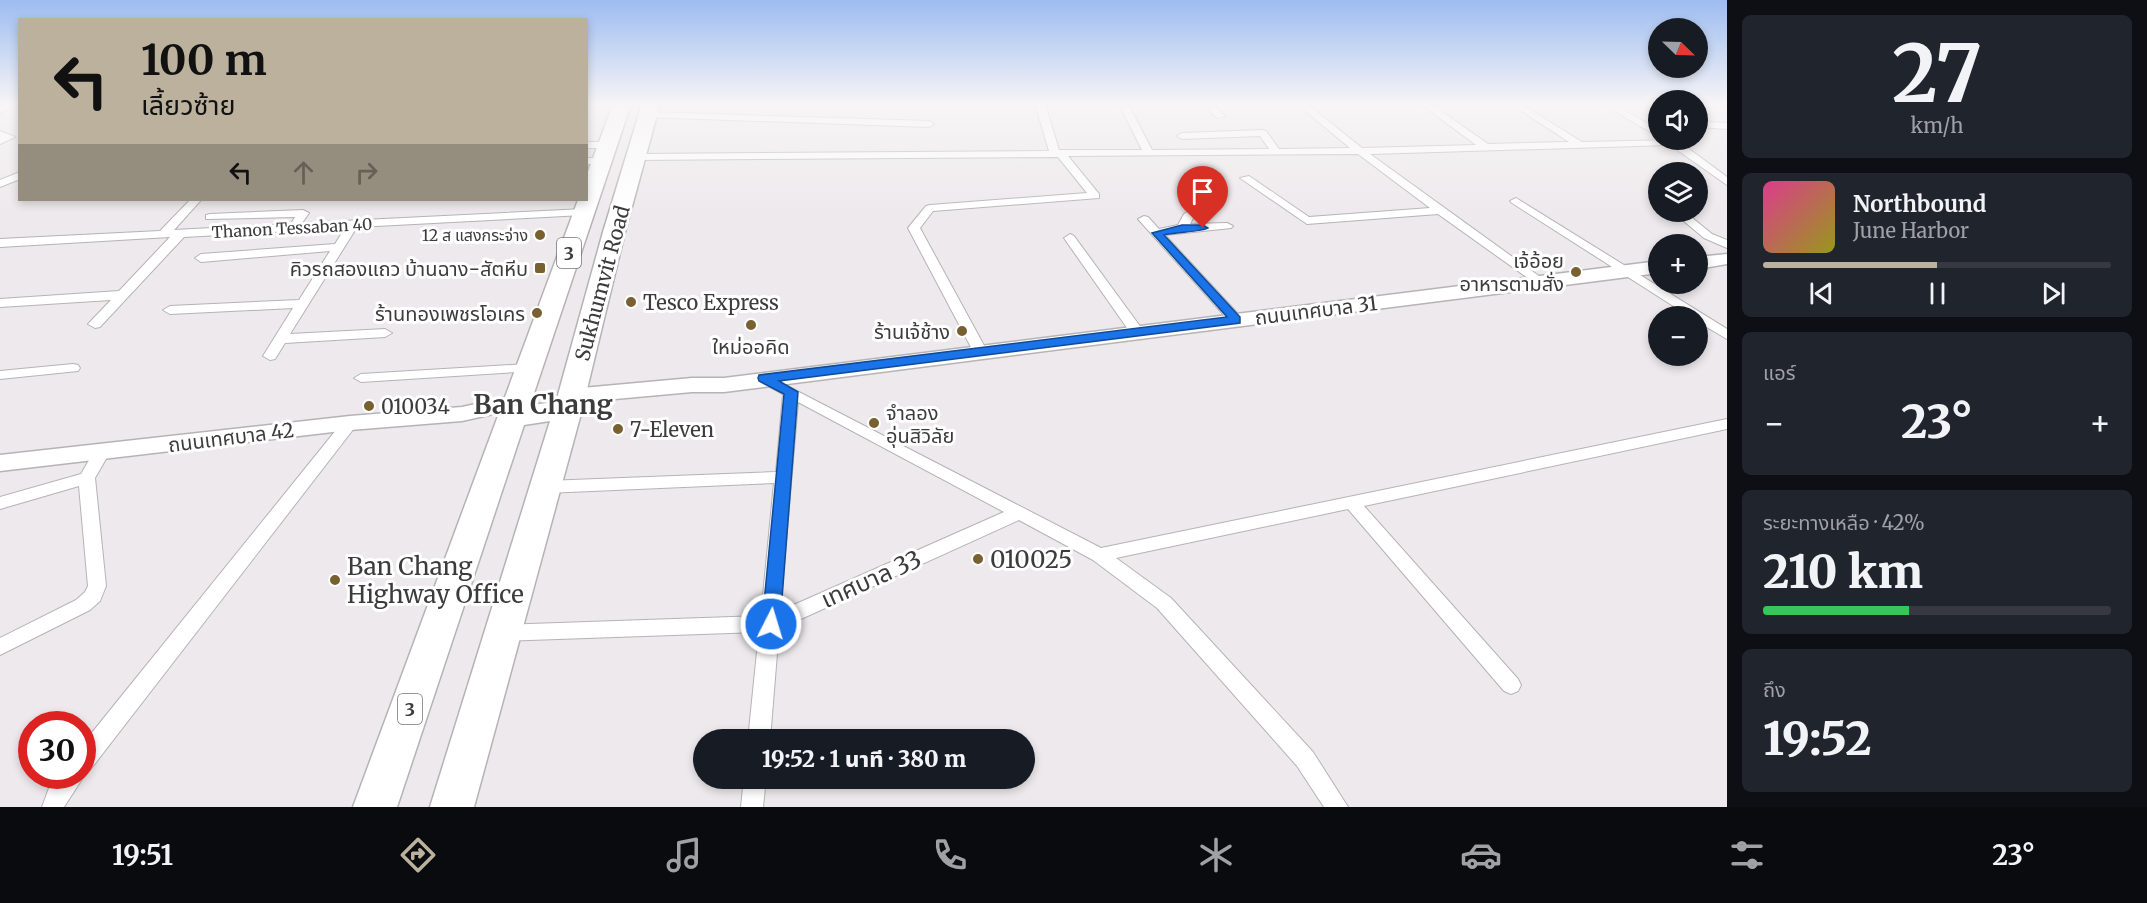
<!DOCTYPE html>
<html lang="th">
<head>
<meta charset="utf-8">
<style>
	body { margin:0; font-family:Merriweather,"Noto Sans Thai",serif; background:#20242c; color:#f1f3f6; height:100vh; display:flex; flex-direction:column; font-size:22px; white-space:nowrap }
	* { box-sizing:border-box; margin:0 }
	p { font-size:20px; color:#9ea1a6 }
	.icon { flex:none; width:33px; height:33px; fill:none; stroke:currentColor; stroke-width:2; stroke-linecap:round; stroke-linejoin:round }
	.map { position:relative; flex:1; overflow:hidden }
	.side { display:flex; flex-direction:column; gap:15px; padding:15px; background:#0d0f14; width:420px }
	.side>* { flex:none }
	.top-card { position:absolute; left:18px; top:18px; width:570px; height:183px; border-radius:0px; box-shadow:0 3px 9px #0003; background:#bbb19d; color:#111; overflow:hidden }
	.needle { width:39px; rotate:113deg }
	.buttons { position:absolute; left:1648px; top:18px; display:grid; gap:12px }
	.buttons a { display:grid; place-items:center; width:60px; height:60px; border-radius:50%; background:#171b24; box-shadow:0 3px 9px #0003; font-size:30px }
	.speed { position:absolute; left:18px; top:711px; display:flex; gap:12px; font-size:30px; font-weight:700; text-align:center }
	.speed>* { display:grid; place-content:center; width:78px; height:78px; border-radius:50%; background:#171b24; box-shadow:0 3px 9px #0003; line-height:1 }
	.speed .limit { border:9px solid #d22; background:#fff; color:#111 }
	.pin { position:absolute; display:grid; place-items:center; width:51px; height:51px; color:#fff; margin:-62px -26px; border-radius:50% 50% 50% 0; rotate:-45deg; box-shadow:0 0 6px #0007 }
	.pin .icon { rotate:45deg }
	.me { position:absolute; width:66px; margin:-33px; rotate:5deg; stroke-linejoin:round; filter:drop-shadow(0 0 4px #0008) }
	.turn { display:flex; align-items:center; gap:21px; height:126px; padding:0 24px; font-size:27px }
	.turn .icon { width:78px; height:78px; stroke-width:2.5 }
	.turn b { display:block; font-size:42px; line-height:51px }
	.lanes { display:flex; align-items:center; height:57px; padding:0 24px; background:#0003; justify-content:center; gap:30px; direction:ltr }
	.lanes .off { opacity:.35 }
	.big { font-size:45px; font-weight:800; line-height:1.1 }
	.side .card { flex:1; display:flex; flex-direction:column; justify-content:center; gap:9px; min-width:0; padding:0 21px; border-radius:9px; background:#20242c }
	.side .dial { align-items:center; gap:0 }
	.dial b { font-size:78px; line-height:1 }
	.song { display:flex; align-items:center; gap:18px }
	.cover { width:72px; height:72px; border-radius:9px; background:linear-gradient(135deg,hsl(330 70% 55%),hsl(60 70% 35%)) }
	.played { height:6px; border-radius:3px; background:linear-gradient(90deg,#bbb19d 50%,#363941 50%) }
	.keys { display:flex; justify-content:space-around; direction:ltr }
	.heat { display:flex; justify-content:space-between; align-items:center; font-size:33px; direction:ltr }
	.charge { height:9px; border-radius:4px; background:linear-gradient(90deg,#34c759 42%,#363941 0) }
	.trip { position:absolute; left:693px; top:729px; width:342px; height:60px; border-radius:30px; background:#171b24; box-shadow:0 3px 9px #0003; font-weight:800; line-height:60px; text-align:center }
	.dock { display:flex; height:96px; justify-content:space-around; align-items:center; background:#090b0e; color:#9ea1a6 }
	.dock .icon { width:42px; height:42px }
	.dock .selected { color:#bbb19d }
	.dock b { font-size:27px; color:#f1f3f6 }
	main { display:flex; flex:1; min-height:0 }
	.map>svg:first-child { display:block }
</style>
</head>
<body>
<main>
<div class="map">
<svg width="1727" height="807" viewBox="0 0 1727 807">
	<rect width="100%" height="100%" fill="#ede9ec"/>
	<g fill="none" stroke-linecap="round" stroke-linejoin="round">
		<defs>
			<g id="street">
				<polygon points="7,104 19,104 0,113 0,107"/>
				<polygon points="1035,104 1045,104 1059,150 1142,150 1119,104 1128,104 1152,150 1269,149 1260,136 1182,139 1177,136 1182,133 1263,130 1266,131 1279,149 1350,148 1297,104 1307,104 1362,148 1476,145 1421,104 1431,104 1488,144 1569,142 1511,104 1521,104 1582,142 1677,140 1727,177 1727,185 1670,145 1370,154 1543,279 1545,282 1543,285 1539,286 1438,214 1307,224 1240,178 1249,176 1309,217 1430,208 1358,154 1068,156 1099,194 1099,198 933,211 920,228 987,351 980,355 973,351 908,228 926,206 930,205 1087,193 1058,157 636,160 631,157 636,154 1049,151"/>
				<polygon points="1203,104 1212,104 1225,116 1217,118"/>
				<polygon points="1602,104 1613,104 1659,130 1659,137"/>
				<polygon points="648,112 929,121 934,124 929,127 645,117 645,113"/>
				<polygon points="1698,121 1727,123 1727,129 1698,127"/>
				<polygon points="0,131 15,137 0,144"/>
				<polygon points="586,142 608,142 613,145 608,148 586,148"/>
				<polygon points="586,158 602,158 607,161 602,164 586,164"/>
				<polygon points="20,172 20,179 0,187 0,180"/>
				<polygon points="1516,198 1727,329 1727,339 1698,322 1698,316 1689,316 1512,203 1510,201"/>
				<polygon points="190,200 201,200 174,230 291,224 295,217 206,219 206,215 210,214 303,210 309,213 302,223 583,209 589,212 583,215 357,227 290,334 385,329 392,333 385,337 285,343 275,359 270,360 263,356 293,308 170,314 163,310 170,306 299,300 330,251 201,262 195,258 201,254 335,244 345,228 184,237 100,327 95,328 88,324 111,300 0,307 0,299 119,291 170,237 0,247 0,239 160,231"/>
				<polygon points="1200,204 1206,207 1193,218 1190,224 1227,223 1233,226 1231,228 1165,235 1241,317 1243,320 1241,323 1231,323 1138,219 1144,216 1148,217 1159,229 1178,225 1184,214"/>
				<polygon points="1673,212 1685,212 1712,234 1727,240 1727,248 1704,238"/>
				<polygon points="1070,234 1074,236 1142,329 1144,332 1142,335 1132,335 1064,238"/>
				<polygon points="73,364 78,365 80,368 78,371 0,379 0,371"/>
				<polygon points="528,364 535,368 533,371 361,382 354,378 361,374"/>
				<path d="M764 374 1101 548 1727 419V429L1364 506 1518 679 1521 685 1518 691 1511 694 1504 691 1348 509 1116 558 1171 598 1313 752 1348 807H1324L1297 766 1157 608 1093 560 1019 520 779 629 770 740H748L759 632 503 641 496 639 493 633 496 627 503 625 761 616 774 483 546 493 540 491 538 487 540 483 546 481 776 472 783 394 759 381 757 378 759 375ZM798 402 1004 512 780 611Z"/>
				<polygon points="350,418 355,419 358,423 355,427 90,770 83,773 84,776 64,807 42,807 49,788 59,776 82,776 82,745 345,419"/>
				<polygon points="102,447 108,448 110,452 95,478 106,586 100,601 90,610 0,655 0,638 76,600 85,592 88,586 79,486 0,509 0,497 81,474 96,448"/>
				<polygon points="744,778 766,778 763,807 741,807"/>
			</g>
			<g id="secondary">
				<polygon points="1727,254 1727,264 1698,269 1698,257"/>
				<polygon points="1659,261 1659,273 724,392 692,392 571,403 563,401 560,396 563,391 571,389 692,378 724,378"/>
				<polygon points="516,395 524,397 527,402 524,407 462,421 350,430 0,471 0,455 350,416 462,407"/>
			</g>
			<polygon id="highway" points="613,104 631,104 530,405 556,402 603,232 642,104 660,104 625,232 582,410 474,807 430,807 550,421 524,425 397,807 353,807 578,200 586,200 586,177"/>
		</defs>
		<use href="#street" stroke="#b6b3b5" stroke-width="2"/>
		<use href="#secondary" stroke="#b6b3b5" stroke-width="3"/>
		<use href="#highway" stroke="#b6b3b5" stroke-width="3"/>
		<use href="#street" fill="#fff" fill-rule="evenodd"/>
		<use href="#secondary" fill="#fff" fill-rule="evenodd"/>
		<use href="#highway" fill="#fff" fill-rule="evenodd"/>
	</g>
	<linearGradient id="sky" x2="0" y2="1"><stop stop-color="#9dbcf0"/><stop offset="0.48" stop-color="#f7f5f6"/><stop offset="1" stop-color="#f7f5f6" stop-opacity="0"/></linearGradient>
	<rect width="1727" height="217" fill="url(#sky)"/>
	<path fill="#1a73e8" stroke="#114b97" stroke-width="1.5" d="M1182 225H1203L1208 228C1202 232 1175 232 1164 235L1240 317V323L779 381 798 392 780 624 778 629 771 631 765 629 762 624 784 394 759 381 758 378 759 375 1227 317 1152 233Z"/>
	<g fill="#786031" stroke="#fff" stroke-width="2">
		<circle cx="540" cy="235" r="6"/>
		<rect x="534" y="262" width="12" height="12" rx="3"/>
		<circle cx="1576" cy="272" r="6"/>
		<circle cx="631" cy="302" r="6"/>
		<circle cx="537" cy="313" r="6"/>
		<circle cx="751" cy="325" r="6"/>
		<circle cx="962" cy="331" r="6"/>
		<circle cx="369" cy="406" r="6"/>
		<circle cx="874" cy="423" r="6"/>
		<circle cx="618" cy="429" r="6"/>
		<circle cx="978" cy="559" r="6"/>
		<circle cx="335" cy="580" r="6"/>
	</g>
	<g text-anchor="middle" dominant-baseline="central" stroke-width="6" stroke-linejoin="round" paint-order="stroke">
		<g font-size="16" fill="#3d3c3d" stroke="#fff">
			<text transform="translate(292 228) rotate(-3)">Thanon Tessaban 40</text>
		</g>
		<g font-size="16" fill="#3d3c3d" stroke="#fff" text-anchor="end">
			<text x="528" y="235">12 ส แสงกระจ่าง</text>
		</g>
		<g fill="#fff" stroke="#777677" stroke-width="1.5">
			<rect x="557" y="238" width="24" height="30" rx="4.5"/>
			<rect x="398" y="694" width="24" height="30" rx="4.5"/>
		</g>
		<g font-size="18" font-weight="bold" fill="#3d3c3d">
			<text x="569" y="253">3</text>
			<text x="410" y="709">3</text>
		</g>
		<g font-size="20" fill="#3d3c3d" stroke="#fff" text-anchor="end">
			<text x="1564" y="260">เจ้อ้อย<tspan x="1564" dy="23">อาหารตามสั่ง</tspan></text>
			<text x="528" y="268">คิวรถสองแถว บ้านฉาง-สัตหีบ</text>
			<text x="643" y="302" text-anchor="start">Tesco Express</text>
			<text x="525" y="313">ร้านทองเพชรโอเคร</text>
			<text x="950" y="331">ร้านเจ้ช้าง</text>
			<text x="751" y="346" text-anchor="middle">ใหม่ออคิด</text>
			<text x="381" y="406" text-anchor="start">010034</text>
			<text x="886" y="412" text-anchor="start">จำลอง<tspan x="886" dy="23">อุ่นสิวิลัย</tspan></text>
			<text x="630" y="429" text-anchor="start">7-Eleven</text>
		</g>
		<g font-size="20" fill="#3d3c3d" stroke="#fff">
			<text transform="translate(602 283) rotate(-75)">Sukhumvit Road</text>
			<text transform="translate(1316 310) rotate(-7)">ถนนเทศบาล 31</text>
			<text transform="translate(231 437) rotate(-7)">ถนนเทศบาล 42</text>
		</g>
		<g font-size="24" fill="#3d3c3d" stroke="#fff" text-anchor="start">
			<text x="990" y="559">010025</text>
			<text x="347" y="566">Ban Chang<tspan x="347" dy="28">Highway Office</tspan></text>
		</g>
		<g font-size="24" fill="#3d3c3d" stroke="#fff">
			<text transform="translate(871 579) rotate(-24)">เทศบาล 33</text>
		</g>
		<g font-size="26" font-weight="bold" fill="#3d3c3d" stroke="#fff">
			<text x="543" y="404">Ban Chang</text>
		</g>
	</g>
</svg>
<div class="buttons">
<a><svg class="needle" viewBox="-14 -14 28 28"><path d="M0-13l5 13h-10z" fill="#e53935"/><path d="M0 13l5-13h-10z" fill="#9ea1a6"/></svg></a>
<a><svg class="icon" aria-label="sound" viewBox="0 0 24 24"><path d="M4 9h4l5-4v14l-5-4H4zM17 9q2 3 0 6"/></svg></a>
<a><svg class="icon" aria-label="layers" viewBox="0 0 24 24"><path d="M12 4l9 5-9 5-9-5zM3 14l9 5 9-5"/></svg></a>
<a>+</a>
<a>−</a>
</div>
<div class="speed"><div class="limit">30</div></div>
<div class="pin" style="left:1203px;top:228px;background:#d93025"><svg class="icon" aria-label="arrive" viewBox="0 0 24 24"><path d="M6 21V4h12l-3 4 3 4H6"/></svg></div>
<svg class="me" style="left:771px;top:624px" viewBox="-20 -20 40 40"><circle r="17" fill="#1a73e8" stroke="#fff" stroke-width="3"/><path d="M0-11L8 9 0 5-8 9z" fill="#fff"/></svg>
<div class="trip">19:52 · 1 นาที · 380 m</div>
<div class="top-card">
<div class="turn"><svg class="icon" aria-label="left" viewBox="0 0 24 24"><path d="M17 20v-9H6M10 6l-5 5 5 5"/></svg><div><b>100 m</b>เลี้ยวซ้าย</div></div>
<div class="lanes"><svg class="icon" aria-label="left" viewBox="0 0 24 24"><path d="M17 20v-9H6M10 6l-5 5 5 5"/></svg><svg class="icon off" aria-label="ahead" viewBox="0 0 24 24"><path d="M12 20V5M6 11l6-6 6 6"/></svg><svg class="icon off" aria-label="right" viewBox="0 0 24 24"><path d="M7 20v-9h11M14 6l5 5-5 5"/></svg></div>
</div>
</div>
<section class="side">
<div class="card dial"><b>27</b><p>km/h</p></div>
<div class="card">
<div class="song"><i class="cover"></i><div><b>Northbound</b><p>June Harbor</p></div></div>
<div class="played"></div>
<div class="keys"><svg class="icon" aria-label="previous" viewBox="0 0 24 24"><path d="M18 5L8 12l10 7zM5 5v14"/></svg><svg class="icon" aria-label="pause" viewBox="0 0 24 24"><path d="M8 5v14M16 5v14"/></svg><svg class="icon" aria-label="next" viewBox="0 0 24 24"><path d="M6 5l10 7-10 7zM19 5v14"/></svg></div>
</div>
<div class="card"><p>แอร์</p>
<div class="heat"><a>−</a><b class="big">23°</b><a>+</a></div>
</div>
<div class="card"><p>ระยะทางเหลือ · 42%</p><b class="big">210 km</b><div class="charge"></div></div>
<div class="card"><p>ถึง</p><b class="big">19:52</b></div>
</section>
</main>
<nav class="dock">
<b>19:51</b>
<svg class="icon selected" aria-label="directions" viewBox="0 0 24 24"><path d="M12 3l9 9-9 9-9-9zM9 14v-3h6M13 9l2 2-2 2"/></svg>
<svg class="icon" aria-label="music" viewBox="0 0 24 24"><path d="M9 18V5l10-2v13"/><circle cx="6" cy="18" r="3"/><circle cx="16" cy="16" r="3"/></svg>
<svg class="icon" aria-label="phone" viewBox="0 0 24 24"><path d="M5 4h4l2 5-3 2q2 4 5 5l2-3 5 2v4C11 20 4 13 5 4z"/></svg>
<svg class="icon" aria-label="climate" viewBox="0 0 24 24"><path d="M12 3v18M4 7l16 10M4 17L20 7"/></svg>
<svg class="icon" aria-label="car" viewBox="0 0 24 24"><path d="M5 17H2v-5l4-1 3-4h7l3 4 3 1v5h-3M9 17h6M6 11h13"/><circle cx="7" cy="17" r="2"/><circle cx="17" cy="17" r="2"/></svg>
<svg class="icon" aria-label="filters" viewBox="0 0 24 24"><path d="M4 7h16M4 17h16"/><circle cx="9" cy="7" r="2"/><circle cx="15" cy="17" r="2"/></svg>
<b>23°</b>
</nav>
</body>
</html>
